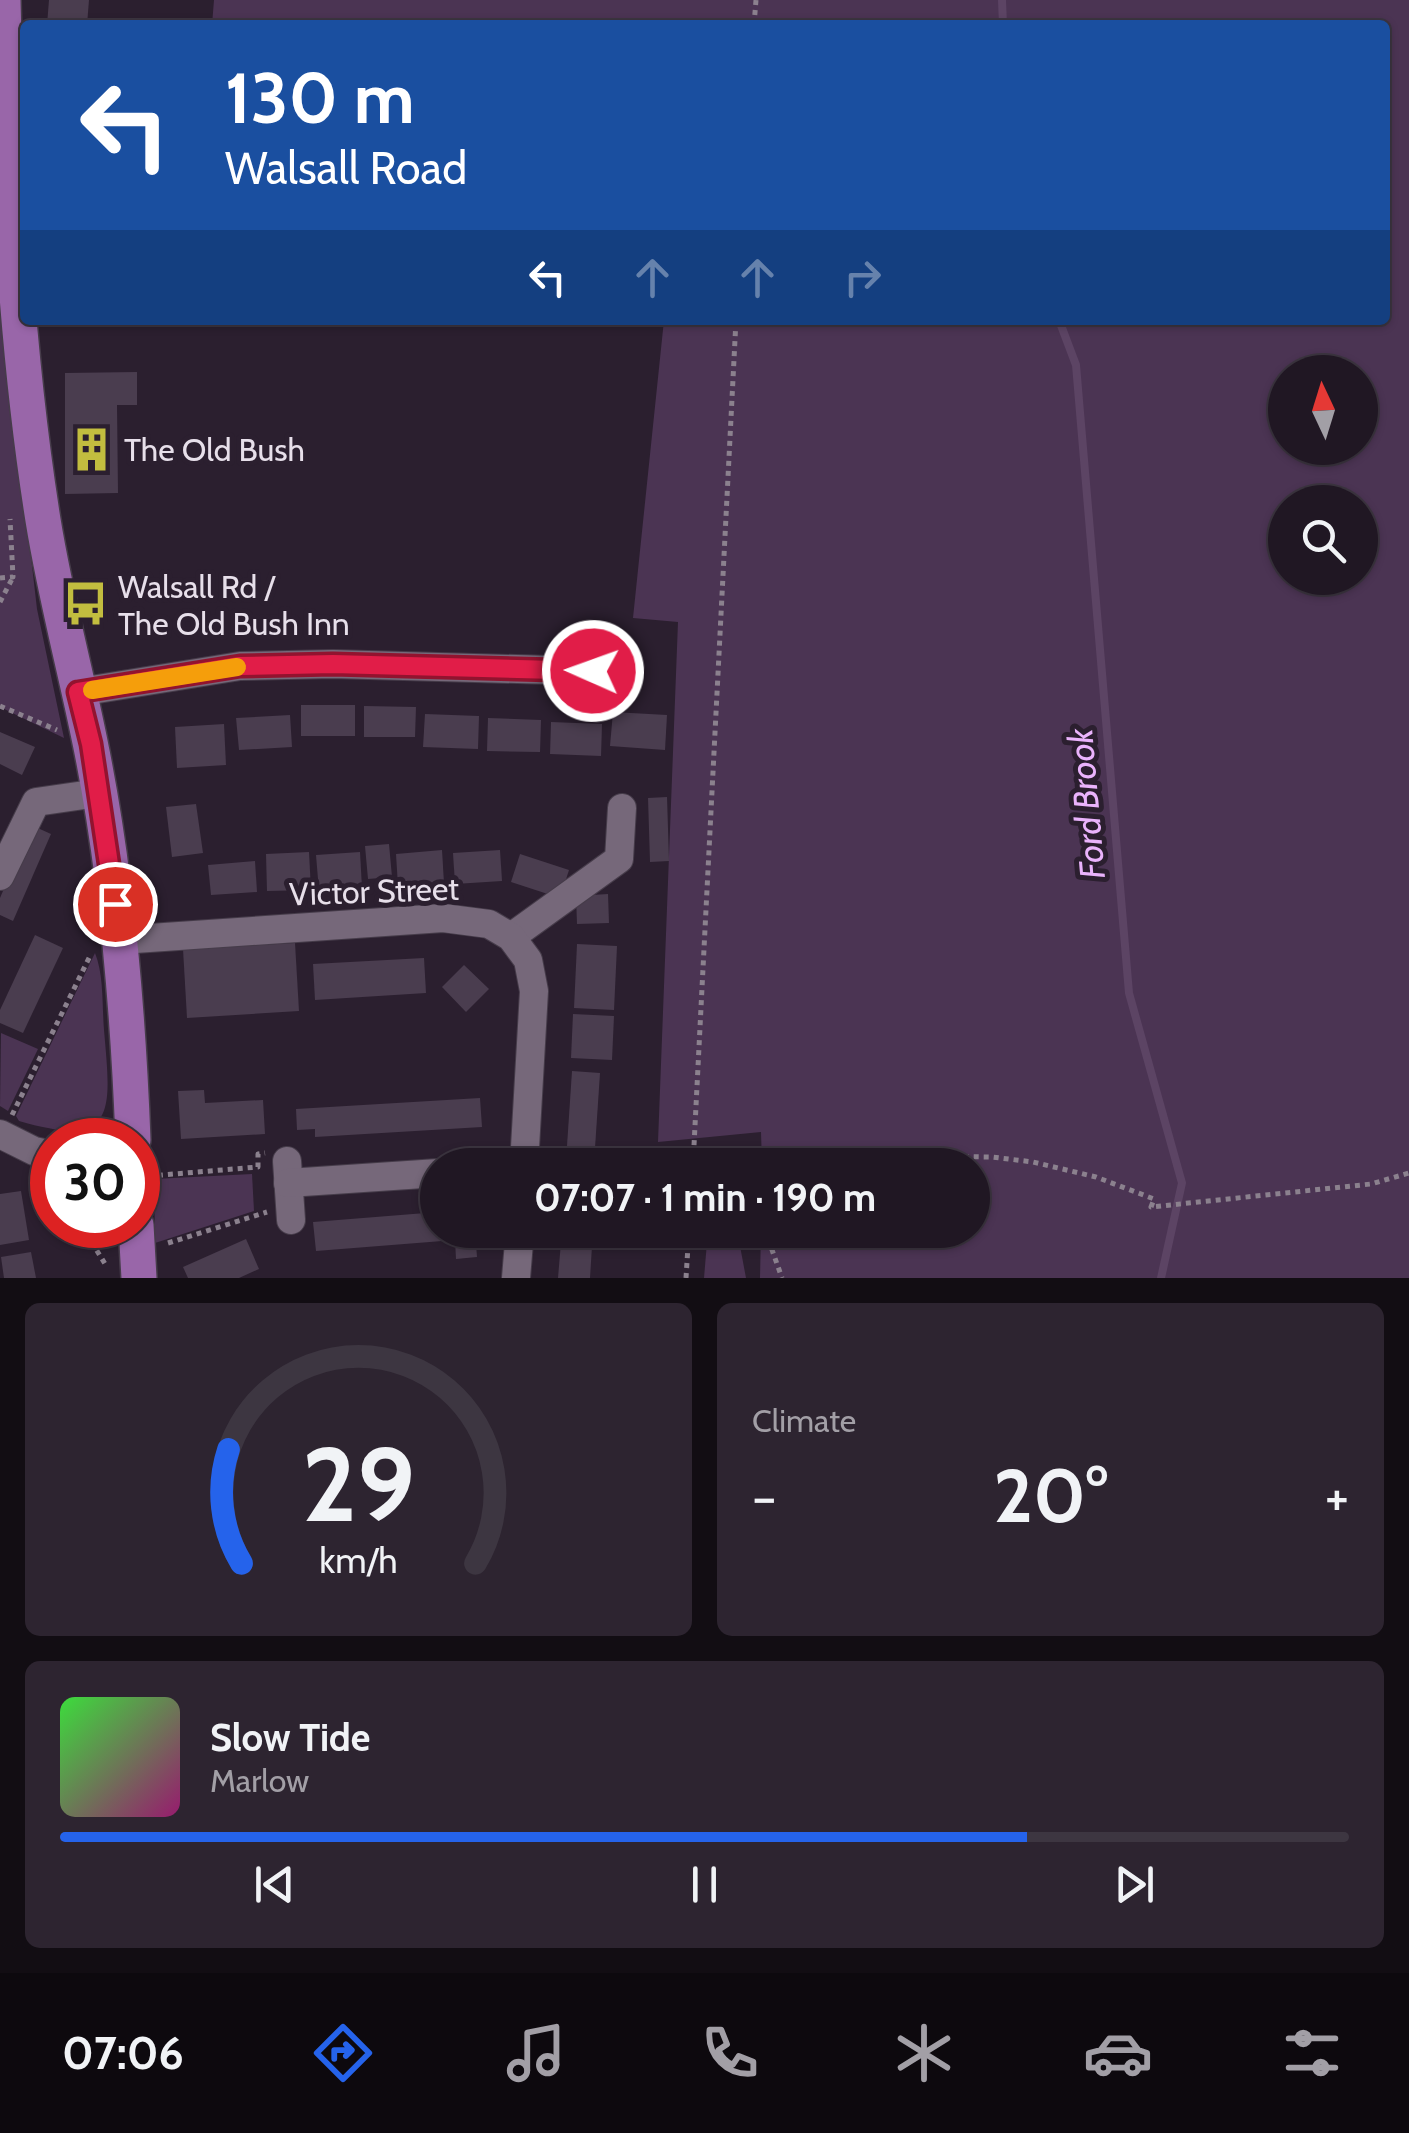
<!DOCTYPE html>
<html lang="en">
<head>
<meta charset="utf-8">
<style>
	body { margin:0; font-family:Cabin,sans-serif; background:#2d2430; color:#f1f3f6; height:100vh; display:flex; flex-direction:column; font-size:38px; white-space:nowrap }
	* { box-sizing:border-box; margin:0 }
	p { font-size:32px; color:#a29fa6 }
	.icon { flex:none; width:55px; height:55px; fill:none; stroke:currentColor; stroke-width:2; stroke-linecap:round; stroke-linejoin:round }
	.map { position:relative; height:1278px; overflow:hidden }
	.drawer { display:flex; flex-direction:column; gap:25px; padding:25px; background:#120d13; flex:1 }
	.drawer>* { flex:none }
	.guide { position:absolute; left:20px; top:20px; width:1370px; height:305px; border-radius:10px; box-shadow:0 2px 8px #0004,0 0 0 2px #3d3641; background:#1a4fa0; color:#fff; overflow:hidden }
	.needle { width:65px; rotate:356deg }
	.tools { position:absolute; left:1268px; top:355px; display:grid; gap:20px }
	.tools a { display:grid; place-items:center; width:110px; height:110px; border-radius:50%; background:#201723; box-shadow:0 2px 8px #0004,0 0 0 2px #3d3641; font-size:50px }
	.speed { position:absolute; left:30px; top:1118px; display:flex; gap:20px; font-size:50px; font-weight:700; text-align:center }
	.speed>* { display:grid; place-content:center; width:130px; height:130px; border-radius:50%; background:#201723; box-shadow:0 2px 8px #0004,0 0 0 2px #3d3641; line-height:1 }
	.speed .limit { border:15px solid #d22; background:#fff; color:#111 }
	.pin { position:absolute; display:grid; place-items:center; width:85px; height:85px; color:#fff; margin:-42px; border:5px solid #fff; border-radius:50%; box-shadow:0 2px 10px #0007 }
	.me { position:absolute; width:110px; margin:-55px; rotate:272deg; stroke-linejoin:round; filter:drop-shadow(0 0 8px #0008) }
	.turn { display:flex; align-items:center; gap:35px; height:210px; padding:0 40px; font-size:45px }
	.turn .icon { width:130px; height:130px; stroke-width:2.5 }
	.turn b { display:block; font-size:70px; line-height:85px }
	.lanes { display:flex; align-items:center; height:95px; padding:0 40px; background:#0003; justify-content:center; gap:50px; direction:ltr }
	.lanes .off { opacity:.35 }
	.big { font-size:75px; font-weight:700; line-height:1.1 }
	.drawer .card { flex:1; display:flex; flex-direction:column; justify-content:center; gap:15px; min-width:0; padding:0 35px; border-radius:15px; background:#2d2430 }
	.drawer .dial { align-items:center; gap:0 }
	.dial svg { height:260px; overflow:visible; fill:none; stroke:#3d3641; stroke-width:7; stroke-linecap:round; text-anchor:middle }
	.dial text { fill:#f1f3f6; stroke:none }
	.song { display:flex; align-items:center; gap:30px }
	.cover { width:120px; height:120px; border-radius:15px; background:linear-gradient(135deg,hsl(120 70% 55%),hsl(320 70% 35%)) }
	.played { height:10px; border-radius:5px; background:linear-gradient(90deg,#2563eb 75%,#3d3641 75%) }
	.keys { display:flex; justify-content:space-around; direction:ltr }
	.heat { display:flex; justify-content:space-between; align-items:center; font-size:55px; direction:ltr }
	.drawer .tiles { flex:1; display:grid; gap:25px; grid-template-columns:1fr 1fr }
	.card:last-child { grid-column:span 2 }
	.trip { position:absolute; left:420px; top:1148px; width:570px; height:100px; border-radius:50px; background:#201723; box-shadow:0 2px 8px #0004,0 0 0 2px #3d3641; font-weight:700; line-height:100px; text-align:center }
	.menu { display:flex; height:160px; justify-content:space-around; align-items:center; background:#0d090e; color:#a29fa6 }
	.menu .icon { width:70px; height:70px }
	.menu .selected { color:#2563eb }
	.menu b { font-size:45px; color:#f1f3f6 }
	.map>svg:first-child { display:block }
</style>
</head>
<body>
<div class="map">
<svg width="1409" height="1278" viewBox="0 0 1409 1278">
	<rect width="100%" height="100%" fill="#2b1f2f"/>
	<g fill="#4b3453" fill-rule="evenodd">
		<path d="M214 0H1409V1278H760L761 1230H972V1165H762L761 1132 658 1142 678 622 633 618 664 320H1385V25H212ZM1285 372H1360V448H1285ZM1285 502H1360V578H1285Z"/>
		<polygon points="0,288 37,609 64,738 0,707"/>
		<path d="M95 953C104 975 102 1006 104 1030 111 1110 118 1150 19 1121L16 1116Z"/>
		<polygon points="1,1033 38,1049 8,1111 0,1106"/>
		<polygon points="252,1174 254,1211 155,1243 154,1179"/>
		<polygon points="708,1230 737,1230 746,1278 704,1278"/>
	</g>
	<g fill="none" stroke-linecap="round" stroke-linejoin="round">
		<g stroke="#5c4464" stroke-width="8">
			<polyline points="1002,0 1003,25"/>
			<polyline points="1059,320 1076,365 1129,993 1182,1183 1161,1278"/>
		</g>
	</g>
	<g fill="#4a3d4f">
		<polygon points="49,0 89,0 87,25 47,25"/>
		<polygon points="137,372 137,405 117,405 118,493 65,494 65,373"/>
		<rect x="301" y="705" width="54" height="31"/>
		<polygon points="364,706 416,707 415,737 364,737"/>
		<polygon points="613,712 667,715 665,750 610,746"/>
		<polygon points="425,714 479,716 478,749 423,747"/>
		<polygon points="290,715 292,747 239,750 236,718"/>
		<polygon points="488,718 541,720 540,752 487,751"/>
		<polygon points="551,722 602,724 601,756 550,754"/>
		<polygon points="224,724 226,765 177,768 175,727"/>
		<polygon points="0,732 35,747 22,775 0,764"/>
		<polygon points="667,797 669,861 650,862 648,798"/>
		<polygon points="196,804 203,853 172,857 166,807"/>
		<polygon points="31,825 51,834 13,921 0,915 0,898"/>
		<polygon points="389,844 392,877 368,879 365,846"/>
		<polygon points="442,850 444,883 398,886 396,854"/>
		<polygon points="500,850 502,881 455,884 453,853"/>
		<polygon points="309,852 311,890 267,891 266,854"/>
		<polygon points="360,852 362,888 319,891 316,855"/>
		<polygon points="520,854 569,870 560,898 511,882"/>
		<polygon points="255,861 257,892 211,895 208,865"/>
		<polygon points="608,894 609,923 577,924 576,896"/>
		<polygon points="35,935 63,948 23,1033 0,1023 0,1010"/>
		<polygon points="295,943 299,1011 187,1018 183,949"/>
		<polygon points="577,944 617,946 614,1010 574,1008"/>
		<polygon points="424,958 426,993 315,1000 313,964"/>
		<polygon points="464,965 489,989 466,1012 442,987"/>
		<polygon points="573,1014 614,1016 612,1060 571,1058"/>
		<polygon points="572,1071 600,1073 594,1163 566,1161"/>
		<polygon points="204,1090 205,1103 263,1100 265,1134 181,1139 178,1091"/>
		<polygon points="480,1098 482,1127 315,1137 315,1129 297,1130 296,1109"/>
		<polygon points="21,1191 29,1240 0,1245 0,1194"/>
		<polygon points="438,1212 438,1230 475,1230 477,1257 456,1259 455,1240 316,1251 313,1222"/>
		<polygon points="562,1230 593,1230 590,1278 558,1278"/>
		<polygon points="246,1239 259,1269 239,1278 188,1278 183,1267"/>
		<polygon points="31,1252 36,1278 4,1278 1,1257"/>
	</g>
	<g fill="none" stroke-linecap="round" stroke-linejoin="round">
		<defs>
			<g id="minor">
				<polyline points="79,692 240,666 333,664 622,672"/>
				<polyline points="0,876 36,802 98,793"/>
				<polyline points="511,937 619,859 622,808"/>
				<polyline points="120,940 443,918 489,924 511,937 528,960 534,991 524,1165"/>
				<polyline points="0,1134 34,1151 52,1155"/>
				<polyline points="287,1161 291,1220"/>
				<polyline points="288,1183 438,1173"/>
				<polyline points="516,1278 520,1230"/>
			</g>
			<g id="major">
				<path d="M3 0C7 172 16 350 43 520 55 595 75 668 90 742 117 873 128 1007 133 1140"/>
				<polyline points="136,1225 139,1278"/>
			</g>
		</defs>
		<use href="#minor" stroke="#463c4a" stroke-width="30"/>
		<use href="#major" stroke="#463c4a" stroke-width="38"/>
		<g stroke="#8b818e" stroke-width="5" stroke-dasharray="5 5" stroke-linecap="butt">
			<polyline points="754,25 756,0"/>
			<polyline points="0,578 13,577 10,519"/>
			<polyline points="0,602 12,579"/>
			<polyline points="0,706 57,730"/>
			<polyline points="12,1115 91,954"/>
			<polyline points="655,1165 693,1159 765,1163 810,1155 992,1157 1033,1162 1096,1177 1154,1199 1151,1207 1371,1184 1409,1173"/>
			<polyline points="693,1165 736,320"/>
			<polyline points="138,1177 258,1167 258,1154 265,1153"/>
			<polyline points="81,1225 107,1267"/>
			<polyline points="765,1230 782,1278"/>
			<polyline points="168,1243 267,1212"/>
			<polyline points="686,1278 689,1230"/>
		</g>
		<use href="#minor" stroke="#76687a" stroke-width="28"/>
		<use href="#major" stroke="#9966a9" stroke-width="35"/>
	</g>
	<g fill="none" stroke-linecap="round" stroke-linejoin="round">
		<defs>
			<polyline id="route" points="115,904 91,744 78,692 240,666 333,664 593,671"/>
		</defs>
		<use href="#route" stroke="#92132f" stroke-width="25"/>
		<use href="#route" stroke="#e11d48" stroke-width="18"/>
		<polyline stroke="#f59e0b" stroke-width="18" points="92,690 237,667"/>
	</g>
	<defs>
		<symbol id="building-bare" viewBox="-9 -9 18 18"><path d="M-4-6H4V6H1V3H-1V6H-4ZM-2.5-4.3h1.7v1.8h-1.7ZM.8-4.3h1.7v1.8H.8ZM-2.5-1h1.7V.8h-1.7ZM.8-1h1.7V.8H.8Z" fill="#c2bd3f" stroke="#2b1f2f" stroke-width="2.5" paint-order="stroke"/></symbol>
		<symbol id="bus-bare" viewBox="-9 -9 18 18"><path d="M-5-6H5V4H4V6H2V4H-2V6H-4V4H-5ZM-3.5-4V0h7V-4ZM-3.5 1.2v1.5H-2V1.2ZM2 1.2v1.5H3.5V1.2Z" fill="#c2bd3f" stroke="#2b1f2f" stroke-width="2.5" paint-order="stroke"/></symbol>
	</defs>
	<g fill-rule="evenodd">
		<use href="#building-bare" x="60" y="418" width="63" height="63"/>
		<use href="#bus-bare" x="54" y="572" width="63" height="63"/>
	</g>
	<g text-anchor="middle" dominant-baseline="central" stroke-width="10" stroke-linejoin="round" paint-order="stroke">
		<g font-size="32" fill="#e7dfea" stroke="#2b1f2f" text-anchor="start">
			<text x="124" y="449">The Old Bush</text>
			<text x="118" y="586">Walsall Rd /<tspan x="118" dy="37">The Old Bush Inn</tspan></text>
		</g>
		<g font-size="32" fill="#e7dfea" stroke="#2b1f2f">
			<text transform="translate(374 891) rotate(-2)">Victor Street</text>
		</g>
		<g font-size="35" font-style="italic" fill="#eab3fc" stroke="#2b1f2f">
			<text transform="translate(1086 804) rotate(-95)">Ford Brook</text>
		</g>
	</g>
</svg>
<div class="tools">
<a><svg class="needle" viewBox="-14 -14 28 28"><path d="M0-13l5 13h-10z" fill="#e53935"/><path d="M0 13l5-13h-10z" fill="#a29fa6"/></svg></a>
<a><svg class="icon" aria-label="search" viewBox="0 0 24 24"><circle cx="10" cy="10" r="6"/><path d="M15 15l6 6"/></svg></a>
</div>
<div class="speed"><div class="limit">30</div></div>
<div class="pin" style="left:115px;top:904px;background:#d93025"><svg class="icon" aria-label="arrive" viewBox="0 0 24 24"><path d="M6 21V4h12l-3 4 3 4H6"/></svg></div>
<svg class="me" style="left:593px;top:671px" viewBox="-20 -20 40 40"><circle r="17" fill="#e11d48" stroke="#fff" stroke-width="3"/><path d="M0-11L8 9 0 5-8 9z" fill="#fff"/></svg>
<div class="trip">07:07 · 1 min · 190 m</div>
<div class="guide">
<div class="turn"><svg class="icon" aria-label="left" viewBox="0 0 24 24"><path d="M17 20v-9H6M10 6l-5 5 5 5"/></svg><div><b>130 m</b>Walsall Road</div></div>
<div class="lanes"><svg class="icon" aria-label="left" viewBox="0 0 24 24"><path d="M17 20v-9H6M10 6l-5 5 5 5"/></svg><svg class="icon off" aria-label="ahead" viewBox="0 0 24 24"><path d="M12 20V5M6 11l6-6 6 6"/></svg><svg class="icon off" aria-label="ahead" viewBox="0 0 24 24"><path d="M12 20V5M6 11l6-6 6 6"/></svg><svg class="icon off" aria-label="right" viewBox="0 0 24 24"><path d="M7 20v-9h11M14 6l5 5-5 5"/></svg></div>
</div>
</div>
<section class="drawer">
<div class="tiles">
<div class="card dial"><svg viewBox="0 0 100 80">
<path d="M14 69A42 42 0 1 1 86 69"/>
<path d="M14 69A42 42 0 0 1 10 34" stroke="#2563eb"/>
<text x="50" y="56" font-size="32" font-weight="700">29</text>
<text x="50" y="72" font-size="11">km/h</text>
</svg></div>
<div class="card"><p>Climate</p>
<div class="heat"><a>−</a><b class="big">20°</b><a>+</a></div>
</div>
<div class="card">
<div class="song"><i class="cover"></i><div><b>Slow Tide</b><p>Marlow</p></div></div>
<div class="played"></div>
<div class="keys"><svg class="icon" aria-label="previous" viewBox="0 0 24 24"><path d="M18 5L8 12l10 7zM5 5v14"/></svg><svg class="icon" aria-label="pause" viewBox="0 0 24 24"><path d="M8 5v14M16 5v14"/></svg><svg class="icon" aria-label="next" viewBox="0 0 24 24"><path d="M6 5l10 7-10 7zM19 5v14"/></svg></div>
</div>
</div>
</section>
<nav class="menu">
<b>07:06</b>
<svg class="icon selected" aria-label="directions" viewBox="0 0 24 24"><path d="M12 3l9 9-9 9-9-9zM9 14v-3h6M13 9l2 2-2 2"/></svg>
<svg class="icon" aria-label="music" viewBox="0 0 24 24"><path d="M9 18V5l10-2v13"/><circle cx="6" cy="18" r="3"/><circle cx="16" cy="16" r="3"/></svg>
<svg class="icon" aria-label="phone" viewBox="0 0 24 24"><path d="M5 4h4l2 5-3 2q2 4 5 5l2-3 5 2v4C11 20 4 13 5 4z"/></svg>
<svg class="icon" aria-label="climate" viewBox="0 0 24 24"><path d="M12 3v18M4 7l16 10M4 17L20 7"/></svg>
<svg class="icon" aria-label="car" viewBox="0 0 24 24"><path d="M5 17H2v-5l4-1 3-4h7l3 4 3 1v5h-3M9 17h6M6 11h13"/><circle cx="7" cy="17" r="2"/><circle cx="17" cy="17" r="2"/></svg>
<svg class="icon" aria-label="filters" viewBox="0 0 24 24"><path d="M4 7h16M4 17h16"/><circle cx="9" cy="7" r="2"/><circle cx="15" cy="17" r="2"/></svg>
</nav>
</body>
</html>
